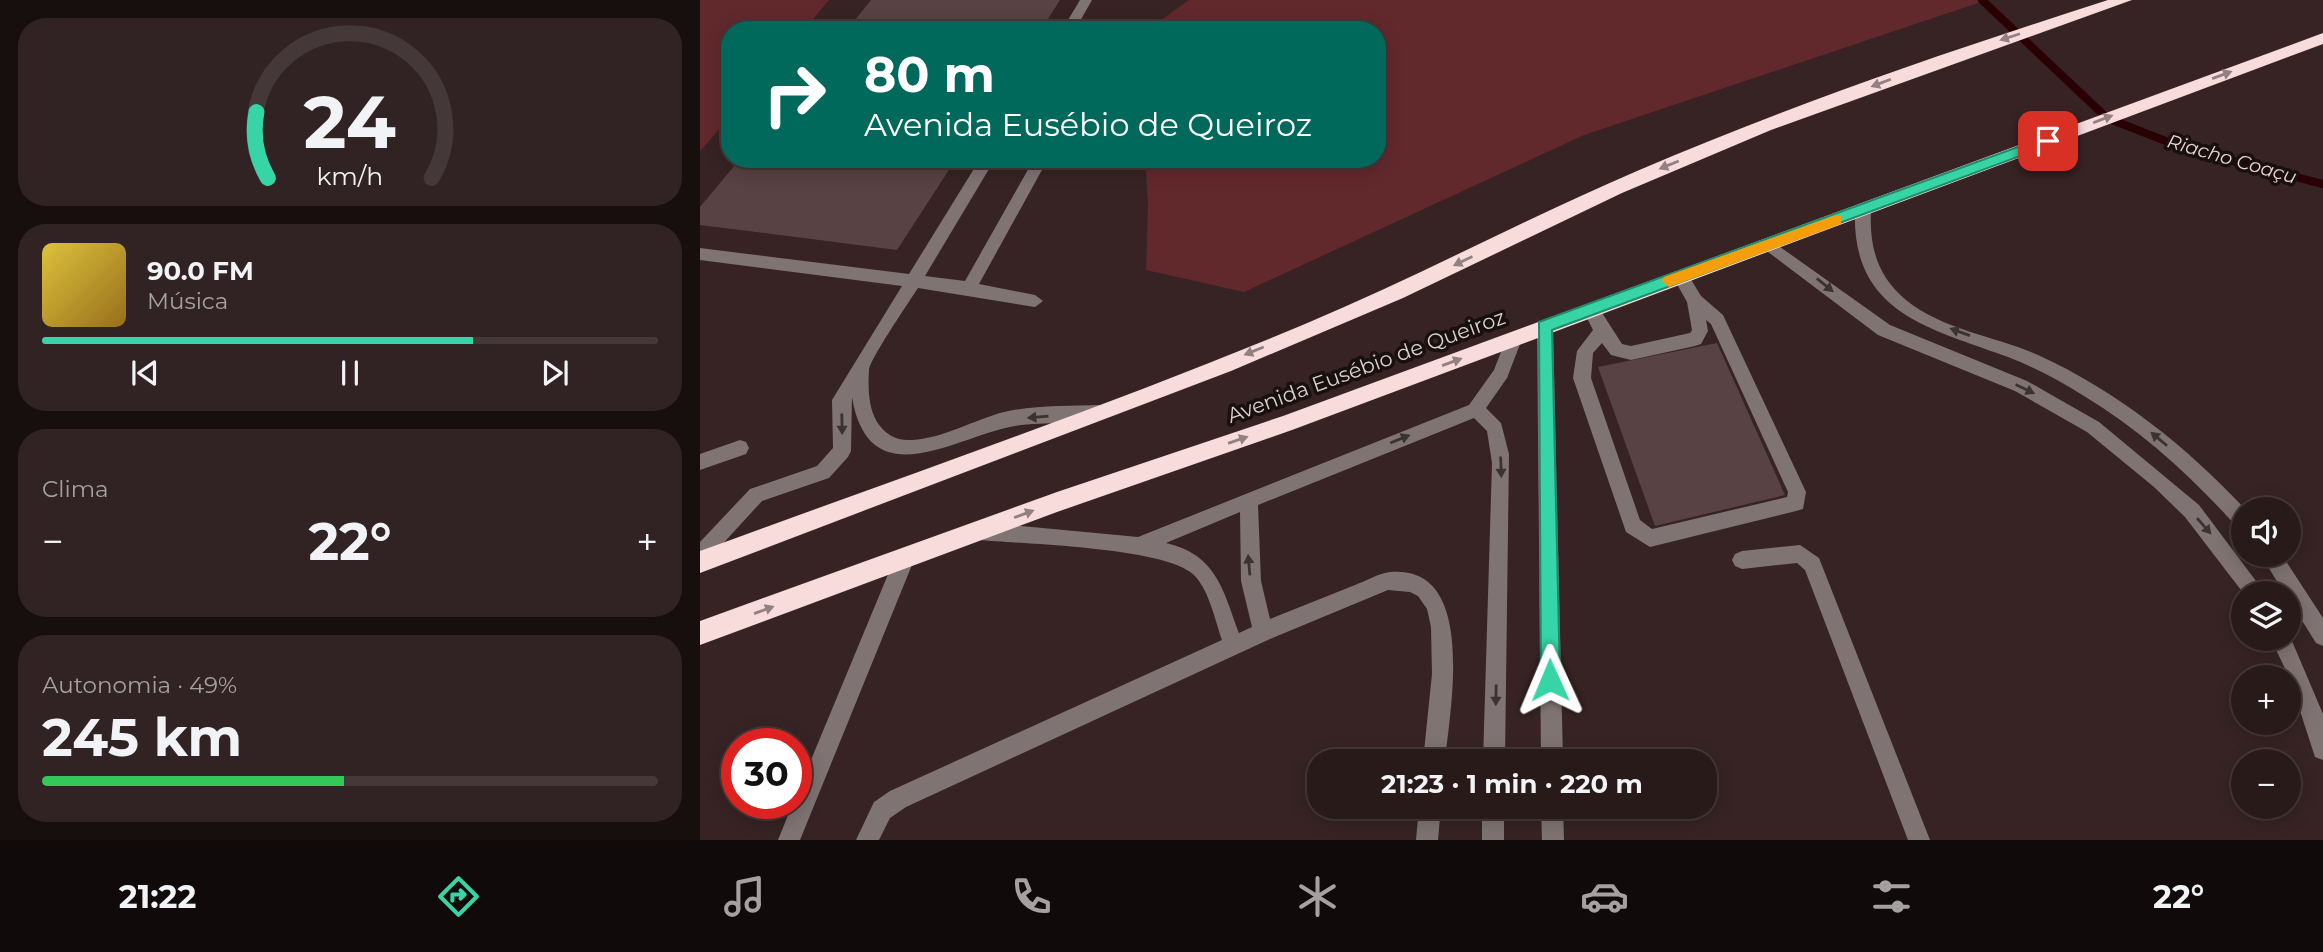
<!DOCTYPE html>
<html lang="pt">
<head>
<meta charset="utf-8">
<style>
	body { margin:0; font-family:Montserrat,sans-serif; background:#312323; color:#f1f3f6; height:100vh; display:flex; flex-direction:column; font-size:26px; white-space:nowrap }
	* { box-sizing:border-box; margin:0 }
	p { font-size:23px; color:#a5a1a2 }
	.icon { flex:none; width:38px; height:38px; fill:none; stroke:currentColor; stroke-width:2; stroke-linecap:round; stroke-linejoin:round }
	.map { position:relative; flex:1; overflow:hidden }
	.details { display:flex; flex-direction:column; gap:18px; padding:18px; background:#170e0e; width:700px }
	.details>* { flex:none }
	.guide { position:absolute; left:21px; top:21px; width:665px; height:147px; border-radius:28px; box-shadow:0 4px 18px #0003,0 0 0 2px #453839; background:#00695c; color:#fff; overflow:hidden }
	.tools { position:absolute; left:1531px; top:497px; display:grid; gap:14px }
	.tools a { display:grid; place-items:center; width:70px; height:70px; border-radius:50%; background:#291a1a; box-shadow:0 4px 18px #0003,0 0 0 2px #453839; font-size:35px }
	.speed { position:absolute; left:21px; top:728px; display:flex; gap:14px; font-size:35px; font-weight:700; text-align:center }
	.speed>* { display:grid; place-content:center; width:91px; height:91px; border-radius:50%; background:#291a1a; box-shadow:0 4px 18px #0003,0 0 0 2px #453839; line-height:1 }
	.speed .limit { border:10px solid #d22; background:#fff; color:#111 }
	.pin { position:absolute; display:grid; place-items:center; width:60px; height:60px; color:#fff; margin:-30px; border-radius:14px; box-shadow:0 4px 10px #0006 }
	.me { position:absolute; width:77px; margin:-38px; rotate:359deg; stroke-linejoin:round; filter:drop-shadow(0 0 5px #0008) }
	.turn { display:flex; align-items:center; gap:24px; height:147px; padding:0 28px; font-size:32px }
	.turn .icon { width:91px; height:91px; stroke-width:2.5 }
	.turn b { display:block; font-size:49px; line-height:60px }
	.big { font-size:52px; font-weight:700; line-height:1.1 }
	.details .widget { flex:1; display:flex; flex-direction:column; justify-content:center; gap:10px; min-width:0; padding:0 24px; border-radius:28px; background:#312323 }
	.details .dial { align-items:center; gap:0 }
	.dial svg { height:182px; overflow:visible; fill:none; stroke:#453839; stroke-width:7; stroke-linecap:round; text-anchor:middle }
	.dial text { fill:#f1f3f6; stroke:none }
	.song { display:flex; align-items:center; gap:21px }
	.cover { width:84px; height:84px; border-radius:10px; background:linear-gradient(135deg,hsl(50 70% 55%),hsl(40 70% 35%)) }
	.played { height:7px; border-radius:4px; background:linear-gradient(90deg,#37d4a6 70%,#453839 70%) }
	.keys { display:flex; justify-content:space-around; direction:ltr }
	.heat { display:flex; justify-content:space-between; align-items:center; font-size:38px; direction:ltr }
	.charge { height:10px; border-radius:5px; background:linear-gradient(90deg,#34c759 49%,#453839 0) }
	.trip { position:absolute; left:607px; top:749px; width:410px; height:70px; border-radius:28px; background:#291a1a; box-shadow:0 4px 18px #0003,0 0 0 2px #453839; font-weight:700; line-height:70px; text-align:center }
	.tab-bar { display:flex; height:112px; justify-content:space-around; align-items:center; background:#100a0a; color:#a5a1a2 }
	.tab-bar .icon { width:49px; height:49px }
	.tab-bar .on { color:#37d4a6 }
	.tab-bar b { font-size:32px; color:#f1f3f6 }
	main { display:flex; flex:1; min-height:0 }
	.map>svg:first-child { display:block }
</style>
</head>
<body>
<main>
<section class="details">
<div class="widget dial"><svg viewBox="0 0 100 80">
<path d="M14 69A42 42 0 1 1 86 69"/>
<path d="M14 69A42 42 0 0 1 9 40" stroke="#37d4a6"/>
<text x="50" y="56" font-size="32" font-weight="700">24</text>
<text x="50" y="72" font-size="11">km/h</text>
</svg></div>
<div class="widget">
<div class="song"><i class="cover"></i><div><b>90.0 FM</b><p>Música</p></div></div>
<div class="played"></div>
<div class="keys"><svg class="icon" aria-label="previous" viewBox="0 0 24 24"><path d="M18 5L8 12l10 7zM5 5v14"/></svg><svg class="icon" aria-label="pause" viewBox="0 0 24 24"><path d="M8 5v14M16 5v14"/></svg><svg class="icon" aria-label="next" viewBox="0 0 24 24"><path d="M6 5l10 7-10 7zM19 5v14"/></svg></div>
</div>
<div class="widget"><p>Clima</p>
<div class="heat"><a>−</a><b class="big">22°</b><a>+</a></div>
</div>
<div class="widget"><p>Autonomia · 49%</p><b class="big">245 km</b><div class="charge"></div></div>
</section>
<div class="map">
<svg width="1623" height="840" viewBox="0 0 1623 840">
	<rect width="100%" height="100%" fill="#372323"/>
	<g fill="#62292d">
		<polygon points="0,0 129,0 104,30 30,30 30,117 0,151"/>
		<polygon points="489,0 1287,0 884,135 544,292 446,270 448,204 445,159 677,159 677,30 447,30"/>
	</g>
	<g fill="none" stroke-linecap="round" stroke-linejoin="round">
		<polyline stroke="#290004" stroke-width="8" points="1282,0 1407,118 1486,149 1623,184"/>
	</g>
	<g fill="#584243">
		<polygon points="171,0 360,0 341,30 147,30"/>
		<polygon points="40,159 256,159 197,250 0,225 0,207"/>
		<polygon points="1017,343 1085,495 955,526 898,367"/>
	</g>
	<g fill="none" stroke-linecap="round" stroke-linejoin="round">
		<g fill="#7f7473" fill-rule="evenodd">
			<polygon points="380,0 392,0 375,30 362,30"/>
			<path d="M280 159H295L225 276 265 281 334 159H348L279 284 335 295 343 301 335 307 218 288C209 302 170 359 169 370 168 386 168 407 177 422 186 435 196 441 212 440 245 438 273 420 304 412 335 405 368 406 400 405L406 407 409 412 406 417C381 426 343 421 315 426 256 436 169 499 152 397L151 451 148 457 129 478 62 501 7 561 0 564V542L50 489 117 466 133 448 132 400 202 286 0 260V248L209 274Z"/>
			<path d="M1163 204 1171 210C1169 246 1177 276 1206 300 1243 330 1295 336 1338 355 1417 391 1486 446 1545 509L1544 529 1537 527C1492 477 1442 431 1384 396 1360 381 1334 367 1308 357 1229 328 1151 313 1155 210Z"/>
			<polygon points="1069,239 1190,325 1327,381 1399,422 1499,505 1565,593 1544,594 1485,517 1454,487 1387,432 1315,391 1178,335 1064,249 1061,245 1064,241"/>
			<path d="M981 271 987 273 1001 296 1023 315 1106 492 1103 509 1096 511 950 547 926 532 873 378 877 351 893 330 883 310 885 305H897L922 344 931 346 990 333 992 330 987 302 973 277ZM1006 320 1011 324 1088 492 1087 497 952 529 940 520 891 378 893 353 902 343 911 355 931 360 995 346 1001 344 1008 331Z"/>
			<polygon points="845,319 853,326 863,761 841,761 837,326"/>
			<path d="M814 332 822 339 807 378 786 408 801 423 809 454 805 761H783L792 463 787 431 774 418 558 505 561 581 570 619C598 608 627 596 655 585 666 581 679 573 690 572 778 564 750 709 745 761H723L732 674 731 627 727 609 718 596 710 592 688 590 570 639 206 807 190 818 179 840H156L174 802 190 791 522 640C515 620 510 593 495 576 468 547 323 544 279 540L272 537 270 531 272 525 279 522 438 537 769 405 794 370 808 334ZM540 512 541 581 552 627 539 633C523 590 517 555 466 543Z"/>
			<polygon points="40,440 46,442 49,448 46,454 0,470 0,454"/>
			<polygon points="1100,545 1119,558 1230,840 1208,840 1105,570 1097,563 1042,569 1035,566 1032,560 1035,554 1042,551"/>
			<polygon points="204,551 211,554 214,560 100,840 78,840 93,803 96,803 96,796 194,560 197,554"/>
			<polygon points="1561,555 1582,555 1623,618 1623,646 1616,643 1589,600 1589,593 1584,593"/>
			<polygon points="1589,634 1623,714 1623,760 1615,757 1589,677 1571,639 1589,639"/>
			<polygon points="719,807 741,807 738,840 716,840"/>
			<rect x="782" y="807" width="22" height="33"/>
			<polygon points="841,807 863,807 864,840 842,840"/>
		</g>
		<g fill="#f8dcdc" fill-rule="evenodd">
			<path d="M1408 0H1432L1071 130 922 193 703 298 531 371 0 573V551C202 477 406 407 605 324 717 277 825 219 937 171 1090 105 1249 51 1408 0Z"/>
			<polygon points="1623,33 1623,44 592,430 357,512 0,645 0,621 357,492 583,416"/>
		</g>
	</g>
	<defs><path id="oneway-solid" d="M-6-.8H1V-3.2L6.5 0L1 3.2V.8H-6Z" transform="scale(1.75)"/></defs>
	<g fill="#938080">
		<use href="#oneway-solid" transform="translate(1310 37) rotate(162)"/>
		<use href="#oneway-solid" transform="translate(1522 75) rotate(-20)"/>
		<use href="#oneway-solid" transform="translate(1181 83) rotate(159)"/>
		<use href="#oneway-solid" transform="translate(1403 119) rotate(-21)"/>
		<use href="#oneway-solid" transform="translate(969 165) rotate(158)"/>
		<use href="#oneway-solid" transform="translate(763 261) rotate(154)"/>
		<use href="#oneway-solid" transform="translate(554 351) rotate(158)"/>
		<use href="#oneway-solid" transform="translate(752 362) rotate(-20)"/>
		<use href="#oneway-solid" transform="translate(538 440) rotate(-19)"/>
		<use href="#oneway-solid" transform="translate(324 514) rotate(-20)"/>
		<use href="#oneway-solid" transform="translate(64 610) rotate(-20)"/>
	</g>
	<g fill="#3c3232">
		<use href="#oneway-solid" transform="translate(1125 285) rotate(39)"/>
		<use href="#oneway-solid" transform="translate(1260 332) rotate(-160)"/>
		<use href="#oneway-solid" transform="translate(1325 389) rotate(26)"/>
		<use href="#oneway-solid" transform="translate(338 417) rotate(175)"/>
		<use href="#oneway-solid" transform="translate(142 424) rotate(89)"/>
		<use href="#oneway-solid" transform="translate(700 439) rotate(-22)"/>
		<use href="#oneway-solid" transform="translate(1459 439) rotate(-140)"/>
		<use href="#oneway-solid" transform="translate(801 467) rotate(88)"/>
		<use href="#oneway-solid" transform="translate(1504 526) rotate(49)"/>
		<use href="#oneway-solid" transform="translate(549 565) rotate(-95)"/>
		<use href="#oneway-solid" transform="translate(796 695) rotate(91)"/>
	</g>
	<polygon fill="#37d4a6" stroke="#248a6c" stroke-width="2" points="1348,136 1354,141 1352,144 852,330 860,680 857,686 850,689 844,686 841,680 839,322"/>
	<polygon fill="#f59e0b" points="1136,215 1141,216 1141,224 969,287 962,281 964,277"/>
	<g text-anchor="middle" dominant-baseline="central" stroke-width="7" stroke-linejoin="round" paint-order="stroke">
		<g font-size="19" font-style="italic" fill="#edd2d2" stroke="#180f0f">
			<text transform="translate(1532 159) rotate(16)">Riacho Coaçu</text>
		</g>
		<g font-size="21" fill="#dbcece" stroke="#180f0f">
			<text transform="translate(666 366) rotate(-20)">Avenida Eusébio de Queiroz</text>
		</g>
	</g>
</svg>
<div class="tools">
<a><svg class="icon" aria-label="sound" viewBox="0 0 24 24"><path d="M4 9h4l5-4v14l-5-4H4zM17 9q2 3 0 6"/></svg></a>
<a><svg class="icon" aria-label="layers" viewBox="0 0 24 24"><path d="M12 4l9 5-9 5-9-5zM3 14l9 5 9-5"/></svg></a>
<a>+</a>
<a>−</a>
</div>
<div class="speed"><div class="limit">30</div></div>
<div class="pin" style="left:1348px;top:141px;background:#d93025"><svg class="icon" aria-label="arrive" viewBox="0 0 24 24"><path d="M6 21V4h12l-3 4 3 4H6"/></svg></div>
<svg class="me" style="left:850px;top:680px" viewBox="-20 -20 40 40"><path d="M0-17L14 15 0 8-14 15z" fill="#37d4a6" stroke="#fff" stroke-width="4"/></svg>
<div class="trip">21:23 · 1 min · 220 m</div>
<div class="guide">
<div class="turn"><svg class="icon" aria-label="right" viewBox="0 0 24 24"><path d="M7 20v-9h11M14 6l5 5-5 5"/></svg><div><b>80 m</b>Avenida Eusébio de Queiroz</div></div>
</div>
</div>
</main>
<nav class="tab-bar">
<b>21:22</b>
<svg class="icon on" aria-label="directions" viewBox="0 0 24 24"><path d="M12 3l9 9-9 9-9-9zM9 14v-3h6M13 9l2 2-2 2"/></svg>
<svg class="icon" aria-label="music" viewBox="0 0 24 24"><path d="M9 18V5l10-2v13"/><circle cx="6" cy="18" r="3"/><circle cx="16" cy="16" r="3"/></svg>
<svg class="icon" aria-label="phone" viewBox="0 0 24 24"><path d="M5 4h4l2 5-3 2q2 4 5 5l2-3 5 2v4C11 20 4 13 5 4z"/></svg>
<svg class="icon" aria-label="climate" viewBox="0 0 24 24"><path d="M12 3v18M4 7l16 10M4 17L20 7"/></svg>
<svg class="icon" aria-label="car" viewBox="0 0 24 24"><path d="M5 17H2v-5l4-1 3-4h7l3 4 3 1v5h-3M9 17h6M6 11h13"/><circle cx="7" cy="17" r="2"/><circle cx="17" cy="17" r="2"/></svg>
<svg class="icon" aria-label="filters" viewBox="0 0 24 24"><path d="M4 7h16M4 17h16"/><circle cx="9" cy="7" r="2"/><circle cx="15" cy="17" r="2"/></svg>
<b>22°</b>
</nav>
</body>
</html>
